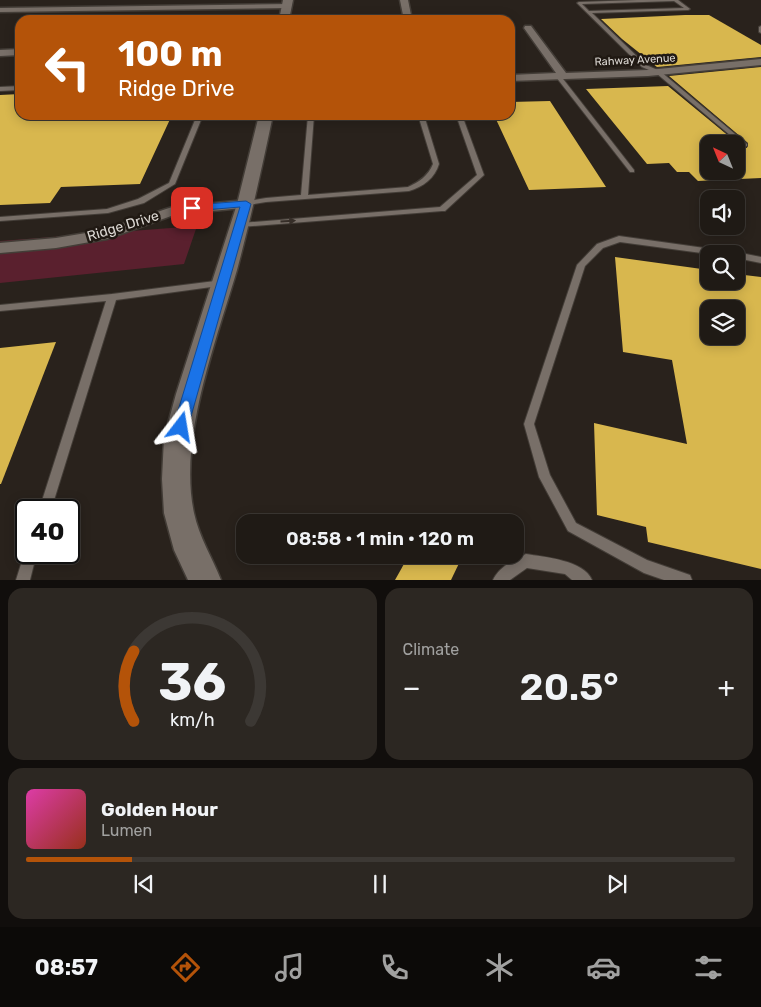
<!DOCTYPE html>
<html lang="en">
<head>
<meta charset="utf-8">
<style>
	body { margin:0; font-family:Rubik,sans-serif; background:#2c2722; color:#f1f3f6; height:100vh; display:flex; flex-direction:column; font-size:19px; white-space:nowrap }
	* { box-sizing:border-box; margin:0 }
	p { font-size:16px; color:#a1a1a0 }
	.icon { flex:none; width:28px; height:28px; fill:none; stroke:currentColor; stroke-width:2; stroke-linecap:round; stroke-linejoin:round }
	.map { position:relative; height:580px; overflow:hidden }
	.drawer { display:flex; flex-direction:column; gap:8px; padding:8px; background:#110e0c; flex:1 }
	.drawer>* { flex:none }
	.banner { position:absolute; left:15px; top:15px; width:500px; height:105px; border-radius:15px; box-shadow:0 2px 12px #0003,0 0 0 1px #3c3834; background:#b45309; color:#fff; overflow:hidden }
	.needle { width:32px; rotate:317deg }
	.buttons { position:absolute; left:700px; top:135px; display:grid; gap:10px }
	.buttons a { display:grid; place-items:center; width:45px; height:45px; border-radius:10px; background:#1f1a15; box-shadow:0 2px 12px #0003,0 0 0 1px #3c3834; font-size:25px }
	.speed { position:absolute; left:15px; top:499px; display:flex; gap:10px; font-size:25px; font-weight:700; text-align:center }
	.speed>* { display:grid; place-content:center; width:65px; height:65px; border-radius:50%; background:#1f1a15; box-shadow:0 2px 12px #0003,0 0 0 1px #3c3834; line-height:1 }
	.speed .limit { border:2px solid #111; border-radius:8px; background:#fff; color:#111 }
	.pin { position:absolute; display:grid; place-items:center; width:42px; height:42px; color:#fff; margin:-21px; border-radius:10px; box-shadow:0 2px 8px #0006 }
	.me { position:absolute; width:55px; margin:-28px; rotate:14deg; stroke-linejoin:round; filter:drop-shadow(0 0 4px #0008) }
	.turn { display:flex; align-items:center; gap:18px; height:105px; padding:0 20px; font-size:22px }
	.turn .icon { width:65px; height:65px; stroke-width:2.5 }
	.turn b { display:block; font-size:35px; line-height:42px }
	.big { font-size:38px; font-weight:600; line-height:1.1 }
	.drawer .card { flex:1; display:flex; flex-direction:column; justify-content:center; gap:8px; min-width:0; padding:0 18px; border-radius:15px; background:#2c2722 }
	.drawer .dial { align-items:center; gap:0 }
	.dial svg { height:130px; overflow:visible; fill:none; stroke:#3c3834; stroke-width:7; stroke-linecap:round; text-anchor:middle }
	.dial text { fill:#f1f3f6; stroke:none }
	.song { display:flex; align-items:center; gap:15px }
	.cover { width:60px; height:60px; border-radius:8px; background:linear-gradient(135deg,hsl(320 70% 55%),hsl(10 70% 35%)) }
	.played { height:5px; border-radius:2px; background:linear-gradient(90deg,#b45309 15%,#3c3834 15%) }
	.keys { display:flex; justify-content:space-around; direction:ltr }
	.heat { display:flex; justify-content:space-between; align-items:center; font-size:28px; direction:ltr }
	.drawer .tiles { flex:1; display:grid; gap:8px; grid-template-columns:1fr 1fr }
	.card:last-child { grid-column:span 2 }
	.trip { position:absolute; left:236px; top:514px; width:288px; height:50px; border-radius:15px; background:#1f1a15; box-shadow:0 2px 12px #0003,0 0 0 1px #3c3834; font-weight:600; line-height:50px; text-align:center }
	.menu { display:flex; height:80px; justify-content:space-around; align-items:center; background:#0c0a08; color:#a1a1a0 }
	.menu .icon { width:35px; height:35px }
	.menu .active { color:#b45309 }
	.menu b { font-size:22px; color:#f1f3f6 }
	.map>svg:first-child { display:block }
</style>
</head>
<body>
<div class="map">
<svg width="761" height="580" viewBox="0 0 761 580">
	<rect width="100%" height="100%" fill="#29221c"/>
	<polygon fill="#5a202e" points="197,226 184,264 0,283 0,241"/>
	<g fill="#d8b74e" fill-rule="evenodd">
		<polygon points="685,15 709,15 761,45 761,57 657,67 622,39 601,19"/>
		<path d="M761 67V178L698 181 689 172H677L669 163 647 164 586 89 668 86 742 147 747 148 748 143 669 76ZM709 144H736V171H709Z"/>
		<polygon points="20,94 20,115 172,115 140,184 61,187 50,203 0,205 0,95"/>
		<polygon points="550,101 606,187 529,190 494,115 510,115 510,102"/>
		<path d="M615 257 709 270V281H736V274L761 277V569L648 542 646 527 597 515 594 423 687 444 672 360 623 352ZM709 309H736V336H709Z"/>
		<polygon points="56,342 1,484 0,484 0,348"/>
		<polygon points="409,555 463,555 451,580 395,580"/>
	</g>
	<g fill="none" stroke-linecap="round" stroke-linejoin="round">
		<defs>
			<g id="service">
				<path d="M637 0H678L690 9 688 10 592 13 646 65 660 71 747 144V146H743L656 73 642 67 577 3 579 2ZM674 1 684 8 589 11 582 4Z"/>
				<polygon points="761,26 761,33 759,32 759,27"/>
				<polygon points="556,75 560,75 634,170 634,172 630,172 556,77"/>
				<polygon points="20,86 20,90 0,91 0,87"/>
				<polygon points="197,115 203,115 175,184 144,203 108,213 0,221 0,217 107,209 138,199 169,183"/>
				<path d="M308 115H314L308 195 408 187C419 182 428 176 433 164L418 115H424L439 164C435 178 423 187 409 191L266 202 243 206V202L266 198 301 195Z"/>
				<polygon points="456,115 462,115 484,175 445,211 442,211 240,227 236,225 240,223 440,207 477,175"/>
				<polygon points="619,236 726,251 730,254 709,254 620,242 603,248 585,266 534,424 550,475 576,523 647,560 690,575 692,580 664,580 644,573 568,531 539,477 524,424 577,265 597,244"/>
				<polygon points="736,252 761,257 761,263 736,258 736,254 733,254"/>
				<polygon points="223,280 226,281 227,283 226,285 116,300 51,510 39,510 106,301 0,311 0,305 112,294"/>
				<polygon points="26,548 26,552 37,552 30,580 16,580"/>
				<path d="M526 554C544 557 584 560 592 580H572L565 574 527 568 510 580H493C499 567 514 559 526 554Z"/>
			</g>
			<g id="minor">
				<polygon points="400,0 408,0 412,20 404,20"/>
				<polygon points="290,4 290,8 287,8 0,12 0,8"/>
				<polygon points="525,26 531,26 566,73 648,70 761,59 761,65 648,76 510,81 510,75 556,73 524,28"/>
				<polygon points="20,49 20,55 0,56 0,50"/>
				<polygon points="246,200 251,201 253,204 251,207 174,215 107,239 56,248 0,253 0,243 56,238 104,230 172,207"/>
			</g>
			<g id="tertiary">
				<polygon points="283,0 293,0 289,20 279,20"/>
				<path d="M259 115H273C262 167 251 218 237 270 216 342 178 439 194 513 199 537 212 557 221 580H188L174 550 164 513 162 479 164 438 176 394 237 204Z"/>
			</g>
		</defs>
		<use href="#service" stroke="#433d37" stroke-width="2"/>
		<use href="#minor" stroke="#433d37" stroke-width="3"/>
		<use href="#tertiary" stroke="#433d37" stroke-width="3"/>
		<use href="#service" fill="#786f68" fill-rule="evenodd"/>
		<use href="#minor" fill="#786f68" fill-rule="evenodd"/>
		<use href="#tertiary" fill="#786f68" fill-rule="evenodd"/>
	</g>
	<defs><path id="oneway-solid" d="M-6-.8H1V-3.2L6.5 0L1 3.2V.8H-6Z" transform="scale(1.25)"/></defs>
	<use fill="#362e28" href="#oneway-solid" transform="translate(288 221) rotate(-4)"/>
	<polygon fill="#1a73e8" stroke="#114b97" points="246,201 251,204 188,427 186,432 181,433 176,432 173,427 240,207 192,211 187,208 192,205"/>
	<g text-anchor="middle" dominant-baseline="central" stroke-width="5" stroke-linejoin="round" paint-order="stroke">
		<g font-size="11" fill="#ddd9d4" stroke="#201913">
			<text transform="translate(635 60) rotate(-3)">Rahway Avenue</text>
		</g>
		<g font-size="14" fill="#ddd9d4" stroke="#201913">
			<text transform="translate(123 226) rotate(-17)">Ridge Drive</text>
		</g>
	</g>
</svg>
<div class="buttons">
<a><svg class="needle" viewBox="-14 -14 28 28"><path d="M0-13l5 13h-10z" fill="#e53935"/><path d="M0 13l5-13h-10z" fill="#a1a1a0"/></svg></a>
<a><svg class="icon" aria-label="sound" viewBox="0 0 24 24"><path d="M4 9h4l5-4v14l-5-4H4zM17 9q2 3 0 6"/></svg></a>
<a><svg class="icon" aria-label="search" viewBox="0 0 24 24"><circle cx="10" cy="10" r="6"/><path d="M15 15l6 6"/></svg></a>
<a><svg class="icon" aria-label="layers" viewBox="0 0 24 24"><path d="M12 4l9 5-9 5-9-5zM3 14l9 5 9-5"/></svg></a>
</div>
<div class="speed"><div class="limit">40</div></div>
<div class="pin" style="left:192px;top:208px;background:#d93025"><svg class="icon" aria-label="arrive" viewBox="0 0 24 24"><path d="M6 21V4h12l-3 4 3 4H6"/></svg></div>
<svg class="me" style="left:181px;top:427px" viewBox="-20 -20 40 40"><path d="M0-17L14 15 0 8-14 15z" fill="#1a73e8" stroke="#fff" stroke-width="4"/></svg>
<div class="trip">08:58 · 1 min · 120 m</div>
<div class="banner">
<div class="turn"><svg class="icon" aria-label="left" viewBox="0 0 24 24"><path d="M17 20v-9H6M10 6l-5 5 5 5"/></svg><div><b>100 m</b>Ridge Drive</div></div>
</div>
</div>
<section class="drawer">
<div class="tiles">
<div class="card dial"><svg viewBox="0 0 100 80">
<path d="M14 69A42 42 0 1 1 86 69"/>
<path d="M14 69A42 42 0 0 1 14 26" stroke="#b45309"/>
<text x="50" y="56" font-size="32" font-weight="700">36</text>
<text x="50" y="72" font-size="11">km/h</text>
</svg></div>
<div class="card"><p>Climate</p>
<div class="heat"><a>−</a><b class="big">20.5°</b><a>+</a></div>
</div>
<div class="card">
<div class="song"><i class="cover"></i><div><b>Golden Hour</b><p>Lumen</p></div></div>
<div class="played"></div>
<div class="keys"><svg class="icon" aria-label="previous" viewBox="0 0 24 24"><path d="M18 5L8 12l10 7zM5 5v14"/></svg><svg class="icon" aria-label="pause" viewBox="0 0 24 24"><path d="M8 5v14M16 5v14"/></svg><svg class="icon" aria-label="next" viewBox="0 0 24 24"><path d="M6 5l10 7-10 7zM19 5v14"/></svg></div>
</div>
</div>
</section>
<nav class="menu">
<b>08:57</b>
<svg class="icon active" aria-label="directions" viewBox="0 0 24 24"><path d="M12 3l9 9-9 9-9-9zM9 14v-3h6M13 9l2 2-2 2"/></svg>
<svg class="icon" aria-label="music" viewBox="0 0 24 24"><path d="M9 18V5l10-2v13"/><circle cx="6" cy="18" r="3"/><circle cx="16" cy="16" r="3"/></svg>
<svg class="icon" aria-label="phone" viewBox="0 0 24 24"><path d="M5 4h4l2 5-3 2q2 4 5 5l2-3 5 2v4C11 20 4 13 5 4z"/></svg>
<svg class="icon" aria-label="climate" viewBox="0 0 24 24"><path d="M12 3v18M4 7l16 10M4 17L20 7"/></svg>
<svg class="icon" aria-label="car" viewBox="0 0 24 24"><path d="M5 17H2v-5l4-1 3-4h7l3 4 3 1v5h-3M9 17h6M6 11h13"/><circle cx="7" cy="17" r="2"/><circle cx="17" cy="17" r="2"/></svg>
<svg class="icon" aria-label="filters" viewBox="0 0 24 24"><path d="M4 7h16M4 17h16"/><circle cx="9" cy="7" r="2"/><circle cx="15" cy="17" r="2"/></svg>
</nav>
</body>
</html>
